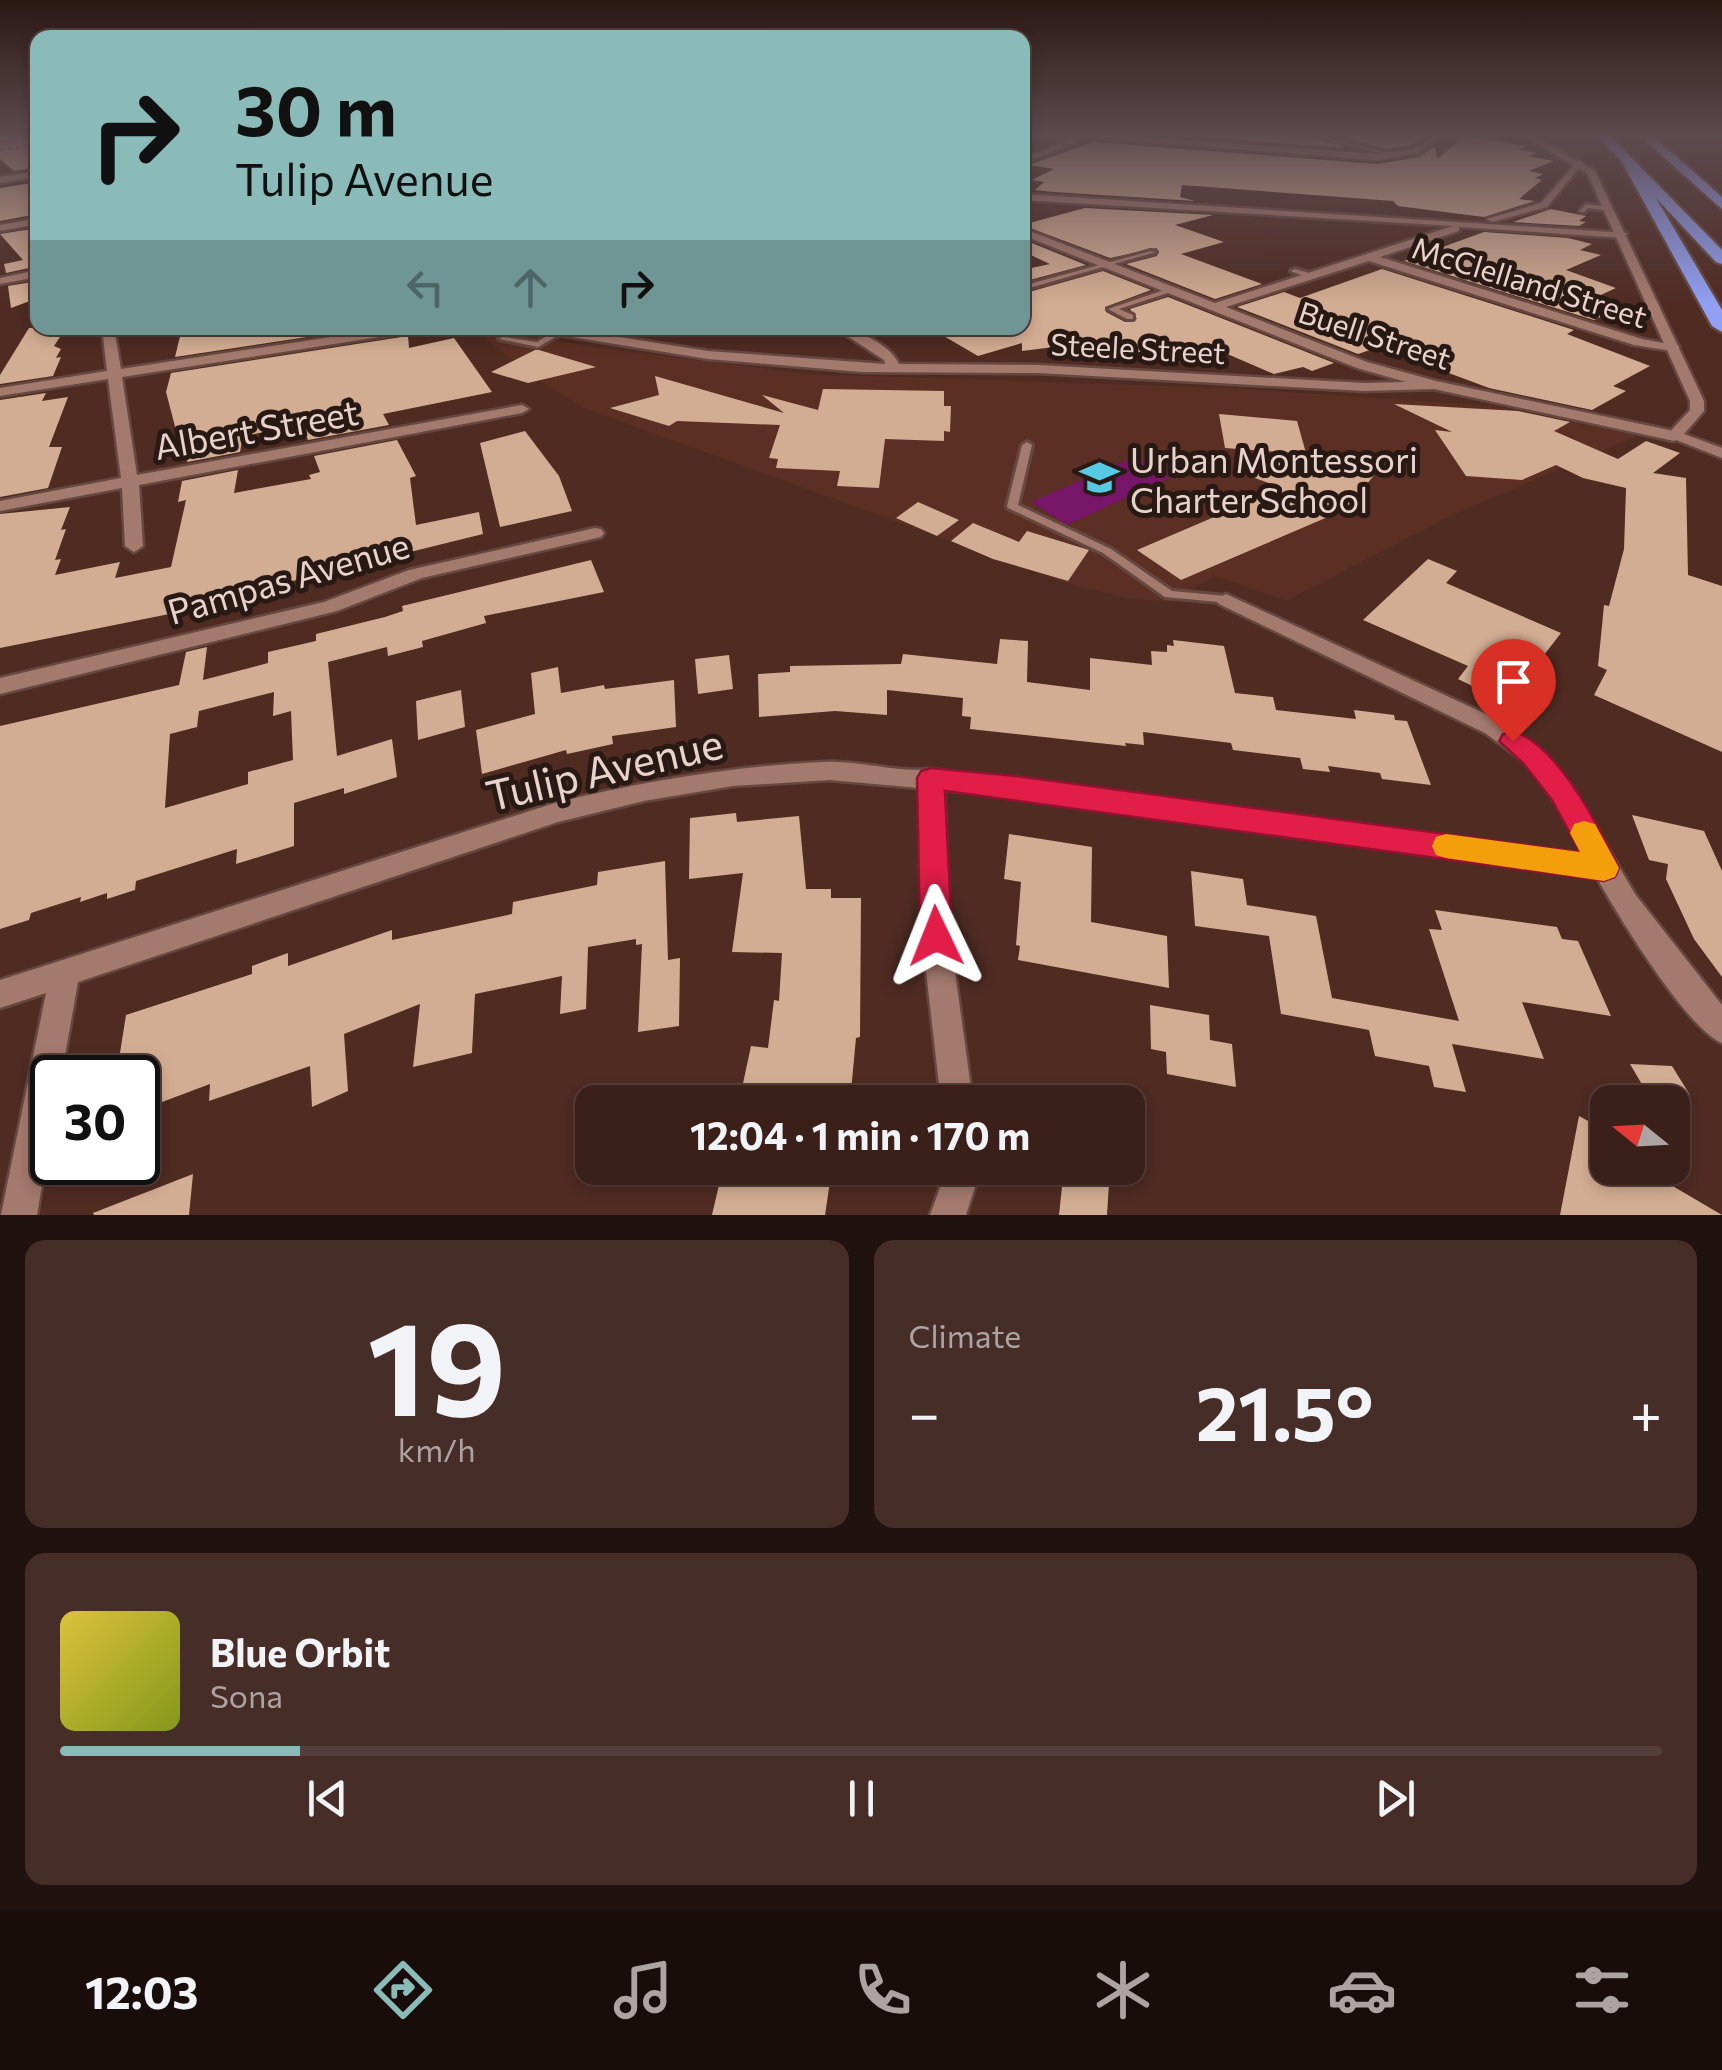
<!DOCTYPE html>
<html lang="en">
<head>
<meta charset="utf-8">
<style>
	body { margin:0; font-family:Commissioner,sans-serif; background:#462d27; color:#f1f3f6; height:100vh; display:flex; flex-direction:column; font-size:38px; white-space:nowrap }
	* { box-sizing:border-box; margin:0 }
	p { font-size:32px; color:#aca3a2 }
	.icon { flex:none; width:55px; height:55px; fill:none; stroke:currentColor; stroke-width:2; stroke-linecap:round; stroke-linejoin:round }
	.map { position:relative; height:1215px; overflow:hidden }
	.side { display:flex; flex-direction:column; gap:25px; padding:25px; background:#20120e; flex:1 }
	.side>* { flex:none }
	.banner { position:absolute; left:30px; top:30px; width:1000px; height:305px; border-radius:20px; box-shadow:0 5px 15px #0003,0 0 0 2px #543e39; background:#8bbbb9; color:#111; overflow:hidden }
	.needle { width:65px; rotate:288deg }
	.controls { position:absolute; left:1590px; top:1085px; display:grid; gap:20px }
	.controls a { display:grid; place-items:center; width:100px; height:100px; border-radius:20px; background:#3b201a; box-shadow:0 5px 15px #0003,0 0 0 2px #543e39; font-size:50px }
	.speed { position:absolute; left:30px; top:1055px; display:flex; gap:20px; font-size:50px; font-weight:700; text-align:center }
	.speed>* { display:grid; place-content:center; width:130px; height:130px; border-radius:50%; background:#3b201a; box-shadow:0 5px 15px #0003,0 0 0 2px #543e39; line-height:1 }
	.speed .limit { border:5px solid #111; border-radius:15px; background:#fff; color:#111 }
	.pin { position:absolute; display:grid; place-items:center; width:85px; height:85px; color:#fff; margin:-102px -42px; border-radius:50% 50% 50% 0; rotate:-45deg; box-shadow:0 0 10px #0007 }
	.pin .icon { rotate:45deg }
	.me { position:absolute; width:110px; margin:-55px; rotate:358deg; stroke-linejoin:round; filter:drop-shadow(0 0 8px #0008) }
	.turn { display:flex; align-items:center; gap:35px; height:210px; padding:0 40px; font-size:45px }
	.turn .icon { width:130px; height:130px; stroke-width:2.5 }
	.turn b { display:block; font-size:70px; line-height:85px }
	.lanes { display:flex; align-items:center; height:95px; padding:0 40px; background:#0003; justify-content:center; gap:50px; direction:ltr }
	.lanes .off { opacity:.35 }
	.big { font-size:75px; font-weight:700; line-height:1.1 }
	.side .card { flex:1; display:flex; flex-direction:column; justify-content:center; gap:15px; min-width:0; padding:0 35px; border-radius:20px; background:#462d27 }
	.side .dial { align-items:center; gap:0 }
	.dial b { font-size:130px; line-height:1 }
	.song { display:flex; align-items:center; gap:30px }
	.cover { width:120px; height:120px; border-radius:15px; background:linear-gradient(135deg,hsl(50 70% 55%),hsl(70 70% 35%)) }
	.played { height:10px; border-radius:5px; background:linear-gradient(90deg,#8bbbb9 15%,#543e39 15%) }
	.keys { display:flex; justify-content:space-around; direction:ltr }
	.heat { display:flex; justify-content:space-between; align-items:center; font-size:55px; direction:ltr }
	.side .tiles { flex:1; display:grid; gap:25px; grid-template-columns:1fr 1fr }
	.card:last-child { grid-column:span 2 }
	.trip { position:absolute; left:575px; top:1085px; width:570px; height:100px; border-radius:20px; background:#3b201a; box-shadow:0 5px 15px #0003,0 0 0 2px #543e39; font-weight:700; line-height:100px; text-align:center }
	.tab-bar { display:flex; height:160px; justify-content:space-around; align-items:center; background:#180d0a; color:#aca3a2 }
	.tab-bar .icon { width:70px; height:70px }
	.tab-bar .on { color:#8bbbb9 }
	.tab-bar b { font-size:45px; color:#f1f3f6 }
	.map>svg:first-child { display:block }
</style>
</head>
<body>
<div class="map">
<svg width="1722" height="1215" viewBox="0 0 1722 1215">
	<rect width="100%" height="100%" fill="#4f2b22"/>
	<polygon fill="#5b2f24" points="490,328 598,348 808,374 1227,388 1495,406 1637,436 1450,516 1286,601 1216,576 1170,602 1127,598 1066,583 586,409 540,381 482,336"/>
	<polygon fill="#771569" points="1134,457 1171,477 1067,525 1031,502"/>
	<g fill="#d3ad93" fill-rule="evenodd">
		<polygon points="0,135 38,135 38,167 14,171 0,159"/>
		<polygon points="1164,135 1308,135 1346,148"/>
		<polygon points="1333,135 1428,135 1412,145 1387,149"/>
		<polygon points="1465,136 1526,146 1519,150 1537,153 1528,156 1554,161 1529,171 1543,174 1535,178 1542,180 1519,199 1535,201 1484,217 1398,206 1393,201 1182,185 1180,197 1195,201 1054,192 1035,190 1044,182 1032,180 1054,169 1029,165 1093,142 1377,164 1419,157 1435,146 1437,159"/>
		<polygon points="38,182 38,214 0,221 0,188"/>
		<polygon points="1085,208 1213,215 1175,225 1224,242 1181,254 1262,284 1215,299 1126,264 1157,256 1157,248 1110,258 1022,225"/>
		<polygon points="1551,209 1586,216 1579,221 1586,222 1579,226 1513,222"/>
		<polygon points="38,228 38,266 6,273 4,264 23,260 0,234"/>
		<polygon points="1484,232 1568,238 1592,244 1580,250 1601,255 1566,270 1616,288 1592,299 1621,307 1594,320 1404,261"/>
		<polygon points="1022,239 1086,265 1022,282 1022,270 1050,264 1022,251"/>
		<polygon points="1382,269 1574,330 1567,334 1650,366 1613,386 1626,391 1592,410 1489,388 1379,347 1358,354 1237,307 1284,292 1300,298"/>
		<polygon points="1103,271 1151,290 1105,307 1106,312 1125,322 1137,319 1130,309 1168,297 1334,363 1312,371 1303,367 1274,374 1218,350 1178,363 1168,358 1157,361 1115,341 1076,353 1062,346 1022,351 1022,343 978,356 930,328 1022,328 1022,294"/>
		<polygon points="38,281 38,298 11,308 8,286"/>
		<polygon points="29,328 57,328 53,334 60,337 54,346 61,349 56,358 61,357 53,376 0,384 0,375"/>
		<polygon points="182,328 367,328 175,357"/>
		<polygon points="408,336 409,348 454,338 492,392 383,414 389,425 308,440 302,425 243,436 240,452 187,462 188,456 183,457 166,392 171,373"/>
		<polygon points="535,350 539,350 596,367 528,383 491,372"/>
		<polygon points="655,376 784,413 762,395 818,410 823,389 944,391 944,406 951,406 950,432 944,431 944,441 885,439 879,488 837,486 840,471 776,468 778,459 769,458 780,425 677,421 669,426 610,408 659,395"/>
		<polygon points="46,393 42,401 68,397 49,447 62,447 48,488 0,497 0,400"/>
		<polygon points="1394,404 1518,411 1570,422 1554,431 1618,459 1646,441 1680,453 1653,473 1686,478 1688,575 1722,586 1722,752 1594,695 1607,670 1598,666 1604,605 1609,606 1624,549 1626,488 1583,478 1556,465 1522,480 1466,476 1435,430 1452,432"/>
		<polygon points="1219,414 1297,421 1313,478 1335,456 1378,471 1344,510 1181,580 1137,550 1282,488 1252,477 1278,452 1225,448"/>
		<polygon points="525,431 559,476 572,511 500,527 480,443"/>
		<polygon points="397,440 416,476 410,478 416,525 479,512 483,534 240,594 239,600 0,648 0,514 70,507 61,530 66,529 55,560 61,559 55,575 120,562 115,578 171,567 186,500 178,502 182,481 238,470 234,493 311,479 309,475 320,472 314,456"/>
		<polygon points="918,502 959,520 937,536 896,518"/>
		<polygon points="973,523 1019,542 1027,531 1089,550 1068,581 993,559 951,541"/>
		<polygon points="1428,559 1457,571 1446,583 1561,633 1507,703 1458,679 1468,666 1363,620"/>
		<path d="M591 560 604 592 484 616 486 623 422 641 423 647 388 656 387 647 328 662 337 756 392 739 397 777 344 794V788L294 803V846L236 864 237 849 136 881 135 890 107 899V893L80 902 81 897 31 913 29 920 0 929V726L179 685 186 652 207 647 203 680 268 663V652L316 641V634L385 617 403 611 402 606ZM274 692 273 716 291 711 293 760 248 772V784L165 808 170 734 197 727 199 711Z"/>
		<polygon points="1000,639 1028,641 1027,682 1090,690 1090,658 1152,665 1151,651 1167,652 1167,645 1174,646 1173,640 1224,646 1235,693 1273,697 1276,710 1356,719 1354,710 1394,715 1395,720 1407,721 1431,785 1382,779 1380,773 1328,766 1330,772 1303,769 1300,758 1233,750 1231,743 1143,732 1144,745 1125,743 1126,746 970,729 971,717 962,716 963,698 887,690 887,715 835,711 759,717 758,674 790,672 790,666 901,664 903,654 997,664"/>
		<polygon points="729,655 733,689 698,694 695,659"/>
		<polygon points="558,667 561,693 604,685 605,689 674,680 676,727 612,736 613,744 567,754 566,750 482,774 476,730 535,714 531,673"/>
		<polygon points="461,690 465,727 418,740 416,701"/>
		<polygon points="736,813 737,822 799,816 806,889 831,889 831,898 861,898 860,1037 856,1038 850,1102 739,1102 751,1046 768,1048 774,1000 779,1001 782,953 732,952 743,873 689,879 690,818"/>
		<polygon points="1632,815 1704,831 1722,871 1722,977 1694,939 1666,879 1668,864 1649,860"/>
		<polygon points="1009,834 1092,847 1091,922 1167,936 1169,988 1018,960 1020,946 1016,945 1021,882 1004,879"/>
		<polygon points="665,861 668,960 680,958 679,1026 638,1032 642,944 636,945 636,939 588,947 586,1009 560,1014 562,976 475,994 472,1053 413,1067 420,1004 344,1034 348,1091 312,1107 310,1066 209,1101 210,1084 138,1111 138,1078 116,1078 126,1015 252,974 252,966 288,953 288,966 392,930 392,940 512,914 513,902 597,885 598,872"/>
		<polygon points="1191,871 1243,879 1247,905 1316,916 1332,998 1459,1021 1429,929 1442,930 1435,910 1557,927 1562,939 1578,941 1611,1016 1522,1002 1544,1059 1452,1044 1466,1092 1434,1087 1429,1066 1375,1056 1369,1030 1281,1014 1269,936 1195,926"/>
		<polygon points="1150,1005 1209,1015 1210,1040 1232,1044 1236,1087 1167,1074 1166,1052 1151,1049"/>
		<polygon points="1630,1064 1672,1066 1690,1095 1647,1093"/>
		<polygon points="1579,1116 1608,1132 1608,1168 1642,1168 1722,1215 1560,1215"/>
		<polygon points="723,1168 832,1168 825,1215 712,1215"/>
		<polygon points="1064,1168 1110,1168 1107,1215 1059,1215"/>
		<polygon points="193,1174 189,1215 94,1215 93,1213"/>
	</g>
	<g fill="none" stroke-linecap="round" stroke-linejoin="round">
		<defs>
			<g id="service">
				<polygon points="1312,135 1319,135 1400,156 1397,158"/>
				<polygon points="1586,204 1610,207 1613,209 1610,211 1588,208 1584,212 1580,212 1580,210"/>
				<polygon points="1151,251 1156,252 1022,290 1022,286"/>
				<polygon points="1295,269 1312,274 1313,276 1309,278 1293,272 1291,271"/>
				<polygon points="1170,288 1177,290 1119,309 1133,315 1133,319 1127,319 1108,309"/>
				<polygon points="557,330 564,332 538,347 499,339 503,337 537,342"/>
				<polygon points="1027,442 1032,445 1018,505 1111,549 1172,591 1226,596 1232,600 1230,603 1165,597 1103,553 1008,508 1007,506 1022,445"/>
			</g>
			<g id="minor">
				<polygon points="1022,135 1114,135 1376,154 1413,149 1435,135 1444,135 1418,153 1376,160 1079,137 1079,141 1022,164 1022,159 1073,138 1022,138"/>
				<polygon points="1579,160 1583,163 1547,207 1492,222 1487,219 1541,203"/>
				<polygon points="38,171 38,177 0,183 0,177"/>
				<path d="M1022 194 1627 233 1623 238 1459 227V231L1380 257 1642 339 1679 346V352L1634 345 1369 261 1226 307 1367 362 1436 381 1674 431 1682 436 1674 441 1434 389 1364 391 1038 373 862 372 708 359 541 332 535 328H562L708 351 885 364 884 360 835 328C854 327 891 345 899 364L1038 365 1364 383 1406 382 1357 368 1022 235V228L1215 303 1453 226 1022 200Z"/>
				<polygon points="38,270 38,277 0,284 0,278"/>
				<polygon points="102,328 114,328 121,369 389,328 417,328 411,332 122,377 137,475 522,405 529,409 522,413 139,485 143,546 134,552 125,546 122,488 0,511 0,501 121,478 108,379 0,396 0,388 107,371"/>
				<polygon points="595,528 601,529 604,533 601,537 422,578 337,611 0,694 0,678 324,602 409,570"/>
				<path d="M1226 594 1501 721 1541 750 1571 785 1635 894 1722 1005V1043C1687 1029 1617 914 1597 878L1016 797 944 790 950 936 973 1102H941L922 936 919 788 830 780 733 786 644 801 558 822 78 982 61 1078H52V1127L37 1215H1L46 993 0 1008V980L558 802C646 781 733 766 824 762 859 760 896 773 931 769L1584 854 1553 799 1525 762 1485 733 1219 604 1216 600Z"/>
				<polygon points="947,1168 981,1168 966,1215 930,1215"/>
			</g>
			<g id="tertiary">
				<polygon points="1522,135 1532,135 1595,171 1704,401 1704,411 1684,434 1722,448 1722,458 1666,436 1690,410 1690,401 1587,173"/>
				<polygon points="38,218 38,224 0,231 0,225"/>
			</g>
			<g id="motorway">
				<polygon points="1597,135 1609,135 1722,250 1722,264 1716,262 1656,198 1722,310 1722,332 1712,326 1622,162"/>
				<polygon points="1639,135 1652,135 1722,197 1722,209"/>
			</g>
		</defs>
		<use href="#service" stroke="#664840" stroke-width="6"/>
		<use href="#minor" stroke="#664840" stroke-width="5"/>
		<use href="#tertiary" stroke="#664840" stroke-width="5"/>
		<use href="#motorway" stroke="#664840" stroke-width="5"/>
		<polyline stroke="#91736b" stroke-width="2.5" stroke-dasharray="4 4" stroke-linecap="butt" points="0,150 38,145"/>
		<use href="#service" fill="#a4796e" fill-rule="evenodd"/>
		<use href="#minor" fill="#a4796e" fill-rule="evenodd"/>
		<use href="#tertiary" fill="#a4796e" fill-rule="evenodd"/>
		<use href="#motorway" fill="#91a0f4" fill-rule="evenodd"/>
	</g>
	<linearGradient id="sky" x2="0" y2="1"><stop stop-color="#2b1813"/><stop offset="0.44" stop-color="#5d4a4f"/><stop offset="1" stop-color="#5d4a4f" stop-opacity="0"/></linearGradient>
	<rect width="1722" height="305" fill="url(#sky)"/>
	<path fill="#e11d48" stroke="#92132f" stroke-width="2.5" d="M1513 731C1558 745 1599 827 1619 868L1615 877 1604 881 945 791 952 936 947 946 936 951 924 946 920 936 917 778 921 771 931 768 1016 776 1580 852 1552 800 1523 763 1499 741 1503 734Z"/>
	<polygon fill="#f59e0b" points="1584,821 1595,824 1619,868 1615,877 1604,881 1446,858 1436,855 1432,846 1436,837 1446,834 1580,852 1570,833 1574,824"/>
	<defs>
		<symbol id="school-bare" viewBox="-9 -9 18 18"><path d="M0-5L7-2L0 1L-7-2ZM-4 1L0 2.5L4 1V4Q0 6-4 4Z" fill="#57c9e2" stroke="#291914" stroke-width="2.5" paint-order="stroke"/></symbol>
	</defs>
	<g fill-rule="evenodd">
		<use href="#school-bare" x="1072" y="450" width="55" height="55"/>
	</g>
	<g text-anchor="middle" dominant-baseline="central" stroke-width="10" stroke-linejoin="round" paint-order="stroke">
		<g font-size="30" fill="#ead2cc" stroke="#291914">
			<text transform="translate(1530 281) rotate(17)">McClelland Street</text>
			<text transform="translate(1375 334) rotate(18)">Buell Street</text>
			<text transform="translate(1138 347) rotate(3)">Steele Street</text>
		</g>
		<g font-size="35" fill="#ead2cc" stroke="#291914">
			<text transform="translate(256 428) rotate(-10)">Albert Street</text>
			<text transform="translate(288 577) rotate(-16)">Pampas Avenue</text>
		</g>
		<g font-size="35" fill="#ead2cc" stroke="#291914" text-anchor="start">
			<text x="1130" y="458">Urban Montessori<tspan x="1130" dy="40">Charter School</tspan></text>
		</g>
		<g font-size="42" fill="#ead2cc" stroke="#291914">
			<text transform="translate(604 768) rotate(-13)">Tulip Avenue</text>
		</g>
	</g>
</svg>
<div class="controls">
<a><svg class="needle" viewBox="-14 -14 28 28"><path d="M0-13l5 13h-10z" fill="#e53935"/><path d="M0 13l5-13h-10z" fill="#aca3a2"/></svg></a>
</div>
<div class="speed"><div class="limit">30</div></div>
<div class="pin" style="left:1513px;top:741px;background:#d93025"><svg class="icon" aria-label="arrive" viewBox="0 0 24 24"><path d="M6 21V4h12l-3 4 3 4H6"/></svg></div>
<svg class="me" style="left:936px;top:936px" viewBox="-20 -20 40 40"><path d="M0-17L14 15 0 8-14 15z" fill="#e11d48" stroke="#fff" stroke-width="4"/></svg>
<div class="trip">12:04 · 1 min · 170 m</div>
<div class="banner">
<div class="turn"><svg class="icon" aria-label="right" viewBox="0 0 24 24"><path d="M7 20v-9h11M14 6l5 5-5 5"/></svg><div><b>30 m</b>Tulip Avenue</div></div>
<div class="lanes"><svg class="icon off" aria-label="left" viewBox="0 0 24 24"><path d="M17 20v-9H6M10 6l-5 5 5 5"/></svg><svg class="icon off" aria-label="ahead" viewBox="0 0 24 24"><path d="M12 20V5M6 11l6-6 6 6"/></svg><svg class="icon" aria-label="right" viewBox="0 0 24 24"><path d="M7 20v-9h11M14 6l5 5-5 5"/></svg></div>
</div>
</div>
<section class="side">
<div class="tiles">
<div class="card dial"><b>19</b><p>km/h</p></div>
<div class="card"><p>Climate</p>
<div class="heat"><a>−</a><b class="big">21.5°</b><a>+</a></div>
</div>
<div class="card">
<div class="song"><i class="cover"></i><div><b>Blue Orbit</b><p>Sona</p></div></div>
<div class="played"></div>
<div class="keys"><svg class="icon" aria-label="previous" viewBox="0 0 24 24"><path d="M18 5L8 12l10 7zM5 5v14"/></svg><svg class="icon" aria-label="pause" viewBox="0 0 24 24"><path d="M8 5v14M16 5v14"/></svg><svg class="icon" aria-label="next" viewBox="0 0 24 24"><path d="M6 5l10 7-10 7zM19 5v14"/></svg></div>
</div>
</div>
</section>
<nav class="tab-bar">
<b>12:03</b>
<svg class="icon on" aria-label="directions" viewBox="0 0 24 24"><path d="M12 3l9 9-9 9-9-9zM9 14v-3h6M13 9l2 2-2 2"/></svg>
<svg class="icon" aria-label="music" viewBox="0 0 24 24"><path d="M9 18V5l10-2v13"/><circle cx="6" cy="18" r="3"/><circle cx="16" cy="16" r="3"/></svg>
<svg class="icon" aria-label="phone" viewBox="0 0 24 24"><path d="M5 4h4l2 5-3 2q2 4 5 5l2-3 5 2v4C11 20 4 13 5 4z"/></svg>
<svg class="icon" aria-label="climate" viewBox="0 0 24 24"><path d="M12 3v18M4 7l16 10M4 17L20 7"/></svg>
<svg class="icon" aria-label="car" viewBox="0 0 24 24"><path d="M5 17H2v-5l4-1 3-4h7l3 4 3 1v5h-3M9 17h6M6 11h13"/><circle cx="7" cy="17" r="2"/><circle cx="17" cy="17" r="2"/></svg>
<svg class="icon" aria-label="filters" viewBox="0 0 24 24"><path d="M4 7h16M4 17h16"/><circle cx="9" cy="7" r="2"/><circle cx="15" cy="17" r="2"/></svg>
</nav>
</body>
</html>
